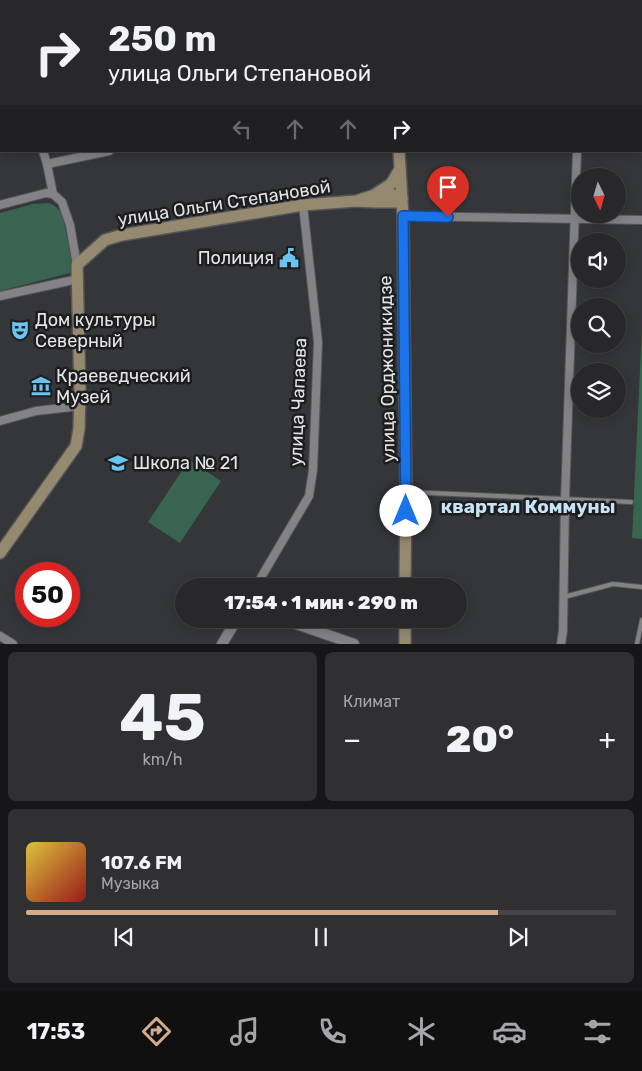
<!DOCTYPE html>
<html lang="ru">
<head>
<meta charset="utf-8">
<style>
	body { margin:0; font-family:Rubik,sans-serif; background:#303033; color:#f1f3f6; height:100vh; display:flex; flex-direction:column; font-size:19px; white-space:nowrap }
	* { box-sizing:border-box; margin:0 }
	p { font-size:16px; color:#a5a6a9 }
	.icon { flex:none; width:28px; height:28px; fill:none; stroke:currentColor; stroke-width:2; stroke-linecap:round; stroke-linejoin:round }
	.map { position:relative; height:644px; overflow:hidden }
	.side { display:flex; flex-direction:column; gap:8px; padding:8px; background:#161618; flex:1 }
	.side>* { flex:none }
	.hud { position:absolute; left:0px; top:0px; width:642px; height:152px; box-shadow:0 2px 12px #0003,0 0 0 1px #444447; background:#28282b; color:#f1f3f6; overflow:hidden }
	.needle { width:32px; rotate:175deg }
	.buttons { position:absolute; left:571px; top:168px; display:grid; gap:10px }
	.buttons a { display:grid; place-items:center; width:55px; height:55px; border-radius:50%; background:#28282b; box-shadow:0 2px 12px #0003,0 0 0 1px #444447; font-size:25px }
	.speed { position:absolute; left:15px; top:562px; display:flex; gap:10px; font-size:25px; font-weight:700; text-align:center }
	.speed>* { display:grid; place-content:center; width:65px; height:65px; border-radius:50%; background:#28282b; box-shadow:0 2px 12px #0003,0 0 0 1px #444447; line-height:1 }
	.speed .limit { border:8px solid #d22; background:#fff; color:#111 }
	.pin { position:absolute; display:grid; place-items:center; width:42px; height:42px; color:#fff; margin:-51px -21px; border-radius:50% 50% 50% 0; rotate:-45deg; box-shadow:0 0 5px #0007 }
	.pin .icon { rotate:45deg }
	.me { position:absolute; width:55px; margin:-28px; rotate:0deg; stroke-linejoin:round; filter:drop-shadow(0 0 4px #0008) }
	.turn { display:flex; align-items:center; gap:18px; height:105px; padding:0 25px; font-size:22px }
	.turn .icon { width:65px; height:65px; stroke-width:2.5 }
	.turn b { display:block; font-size:35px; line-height:42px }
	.lanes { display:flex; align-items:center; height:48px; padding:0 25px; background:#0003; justify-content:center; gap:25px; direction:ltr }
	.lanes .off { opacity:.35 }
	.big { font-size:38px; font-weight:800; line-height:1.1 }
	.side .widget { flex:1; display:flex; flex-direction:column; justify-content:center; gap:8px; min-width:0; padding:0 18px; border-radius:8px; background:#303033 }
	.side .dial { align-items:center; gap:0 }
	.dial b { font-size:65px; line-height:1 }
	.song { display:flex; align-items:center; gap:15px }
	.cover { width:60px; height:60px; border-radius:8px; background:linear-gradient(135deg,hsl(50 70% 55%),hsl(0 70% 35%)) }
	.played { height:5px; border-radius:2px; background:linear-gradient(90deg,#d6ab8b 80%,#444447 80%) }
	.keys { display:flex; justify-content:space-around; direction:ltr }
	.heat { display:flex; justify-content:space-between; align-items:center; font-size:28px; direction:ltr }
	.side .tiles { flex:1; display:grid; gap:8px; grid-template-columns:1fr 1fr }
	.widget:last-child { grid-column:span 2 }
	.trip { position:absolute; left:175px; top:578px; width:292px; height:50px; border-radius:25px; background:#28282b; box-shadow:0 2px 12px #0003,0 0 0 1px #444447; font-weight:800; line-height:50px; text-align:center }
	.menu { display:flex; height:80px; justify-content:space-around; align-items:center; background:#101011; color:#a5a6a9 }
	.menu .icon { width:35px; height:35px }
	.menu .on { color:#d6ab8b }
	.menu b { font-size:22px; color:#f1f3f6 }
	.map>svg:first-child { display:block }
</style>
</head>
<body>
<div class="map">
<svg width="642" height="644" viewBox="0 0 642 644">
	<rect width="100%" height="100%" fill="#353639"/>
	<g fill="#386450">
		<polygon points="49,203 55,206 62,213 74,272 0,291 0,213 33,204"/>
		<polygon points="642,327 642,539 632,538"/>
		<polygon points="189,460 221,481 180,543 148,522"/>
	</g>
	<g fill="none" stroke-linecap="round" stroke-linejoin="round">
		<defs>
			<g id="service">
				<polyline points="252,0 253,1"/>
				<polyline points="568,0 575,1"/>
				<polyline points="473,1 475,0"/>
				<polyline points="641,8 642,8"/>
				<polyline points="408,492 631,502"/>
				<polyline points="564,597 613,584 642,587"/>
				<polyline points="637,644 642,620"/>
			</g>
			<g id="minor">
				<polyline points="0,78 1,79"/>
				<polyline points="641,107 642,107"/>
				<polyline points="43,151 47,164 53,194 62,202 70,225 77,265"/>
				<polyline points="47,164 109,151"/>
				<polyline points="0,205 46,193 53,194"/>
				<polyline points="403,216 642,220"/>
				<polyline points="0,296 78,279"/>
				<polyline points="0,421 36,411 80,406"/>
				<polyline points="256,586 309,496 313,470 318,342 303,205"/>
				<polyline points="0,636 13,644"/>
				<polyline points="561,644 563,631 565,500 577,151"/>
			</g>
			<g id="tertiary">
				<polyline points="282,619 354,644"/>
				<polyline points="222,644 237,619"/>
			</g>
			<g id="secondary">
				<polyline points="396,0 396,1"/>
				<polyline points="399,151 403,216 406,492 405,586"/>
				<polyline points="374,195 391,184 400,169"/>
				<path d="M0 553 76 446 79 429 80 392 77 265 105 240 122 235 303 205 356 201 375 202H396L402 198C388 190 371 196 356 201"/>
				<polyline points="405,644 405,619"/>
			</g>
		</defs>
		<use href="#service" stroke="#545557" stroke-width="6"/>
		<use href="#minor" stroke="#545557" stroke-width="10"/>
		<use href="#tertiary" stroke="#545557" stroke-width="12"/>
		<use href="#secondary" stroke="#545557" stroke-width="14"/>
		<use href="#service" stroke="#838387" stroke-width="4"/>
		<use href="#minor" stroke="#838387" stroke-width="8"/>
		<use href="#tertiary" stroke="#838387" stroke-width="10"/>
		<use href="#secondary" stroke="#958a70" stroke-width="11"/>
		<g stroke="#b3b4b6" stroke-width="2.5" stroke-dasharray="10 5" stroke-linecap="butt">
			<polyline points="2,1 6,0"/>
			<polyline points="27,1 31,0"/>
			<polyline points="0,9 1,9"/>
		</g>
	</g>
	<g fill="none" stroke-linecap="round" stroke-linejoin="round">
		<defs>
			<polyline id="route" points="406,511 403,216 448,217"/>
		</defs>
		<use href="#route" stroke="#114b97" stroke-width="12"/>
		<use href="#route" stroke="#1a73e8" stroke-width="9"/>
	</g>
	<defs>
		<symbol id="civic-bare" viewBox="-9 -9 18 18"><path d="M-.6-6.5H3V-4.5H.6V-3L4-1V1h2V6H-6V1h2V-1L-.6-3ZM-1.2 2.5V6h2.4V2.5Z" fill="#6cc3f2" stroke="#1d1d1f" stroke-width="2.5" paint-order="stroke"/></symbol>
		<symbol id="theatre-bare" viewBox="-9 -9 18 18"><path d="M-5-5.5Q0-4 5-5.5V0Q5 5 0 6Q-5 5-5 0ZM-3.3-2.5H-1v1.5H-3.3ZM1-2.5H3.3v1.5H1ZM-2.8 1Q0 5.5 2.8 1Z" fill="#6cc3f2" stroke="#1d1d1f" stroke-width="2.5" paint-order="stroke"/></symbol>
		<symbol id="museum-bare" viewBox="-9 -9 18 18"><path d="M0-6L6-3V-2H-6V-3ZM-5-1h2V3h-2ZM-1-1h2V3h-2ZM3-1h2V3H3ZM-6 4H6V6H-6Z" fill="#6cc3f2" stroke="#1d1d1f" stroke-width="2.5" paint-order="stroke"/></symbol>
		<symbol id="school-bare" viewBox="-9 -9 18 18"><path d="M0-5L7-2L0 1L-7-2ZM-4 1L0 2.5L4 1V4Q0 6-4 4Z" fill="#6cc3f2" stroke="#1d1d1f" stroke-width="2.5" paint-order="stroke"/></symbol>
	</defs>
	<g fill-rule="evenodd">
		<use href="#civic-bare" x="275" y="244" width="28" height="28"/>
		<use href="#theatre-bare" x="6" y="316" width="28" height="28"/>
		<use href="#museum-bare" x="27" y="372" width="28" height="28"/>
		<use href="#school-bare" x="104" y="449" width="28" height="28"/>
	</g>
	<g text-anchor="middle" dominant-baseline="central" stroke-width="5" stroke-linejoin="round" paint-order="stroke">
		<g font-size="18" fill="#e3e4e6" stroke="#1d1d1f">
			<text transform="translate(224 203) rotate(-9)">улица Ольги Степановой</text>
			<text transform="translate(387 369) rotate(-91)">улица Орджоникидзе</text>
			<text transform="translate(298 402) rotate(-88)">улица Чапаева</text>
		</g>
		<g font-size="18" fill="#e3e4e6" stroke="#1d1d1f" text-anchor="start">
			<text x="274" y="258" text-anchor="end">Полиция</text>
			<text x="35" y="320">Дом культуры<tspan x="35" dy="21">Северный</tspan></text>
			<text x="56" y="376">Краеведческий<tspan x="56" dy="21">Музей</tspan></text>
			<text x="133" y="463">Школа № 21</text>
		</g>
		<g font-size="19" font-weight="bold" fill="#c7e4f6" stroke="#1d1d1f">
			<text x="528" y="506">квартал Коммуны</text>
		</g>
	</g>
</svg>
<div class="buttons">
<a><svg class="needle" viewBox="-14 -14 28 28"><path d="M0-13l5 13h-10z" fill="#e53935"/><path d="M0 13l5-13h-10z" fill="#a5a6a9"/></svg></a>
<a><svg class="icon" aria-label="sound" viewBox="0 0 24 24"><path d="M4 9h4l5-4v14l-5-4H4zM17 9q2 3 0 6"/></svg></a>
<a><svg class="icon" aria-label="search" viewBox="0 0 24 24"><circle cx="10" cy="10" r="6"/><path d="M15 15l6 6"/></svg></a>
<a><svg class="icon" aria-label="layers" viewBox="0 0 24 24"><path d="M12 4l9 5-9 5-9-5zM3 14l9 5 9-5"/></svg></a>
</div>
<div class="speed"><div class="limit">50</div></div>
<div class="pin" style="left:448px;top:217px;background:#d93025"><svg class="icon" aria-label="arrive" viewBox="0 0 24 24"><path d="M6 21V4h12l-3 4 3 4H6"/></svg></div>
<svg class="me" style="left:406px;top:511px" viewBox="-20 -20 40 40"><circle r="19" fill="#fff"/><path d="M0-13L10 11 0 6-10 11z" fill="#1a73e8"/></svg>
<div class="trip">17:54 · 1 мин · 290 m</div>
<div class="hud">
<div class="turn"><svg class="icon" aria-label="right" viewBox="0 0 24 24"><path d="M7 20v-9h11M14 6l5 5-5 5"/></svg><div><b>250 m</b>улица Ольги Степановой</div></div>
<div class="lanes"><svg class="icon off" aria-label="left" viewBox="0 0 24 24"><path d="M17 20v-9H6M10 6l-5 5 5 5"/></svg><svg class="icon off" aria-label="ahead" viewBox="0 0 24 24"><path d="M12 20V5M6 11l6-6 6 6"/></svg><svg class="icon off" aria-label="ahead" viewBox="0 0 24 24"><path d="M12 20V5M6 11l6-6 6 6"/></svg><svg class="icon" aria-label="right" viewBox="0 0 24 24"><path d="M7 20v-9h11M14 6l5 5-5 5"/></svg></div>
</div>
</div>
<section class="side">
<div class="tiles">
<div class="widget dial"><b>45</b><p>km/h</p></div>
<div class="widget"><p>Климат</p>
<div class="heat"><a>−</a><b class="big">20°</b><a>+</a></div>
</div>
<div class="widget">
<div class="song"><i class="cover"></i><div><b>107.6 FM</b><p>Музыка</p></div></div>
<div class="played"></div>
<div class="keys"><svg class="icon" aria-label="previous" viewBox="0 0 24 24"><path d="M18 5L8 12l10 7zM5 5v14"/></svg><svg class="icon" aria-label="pause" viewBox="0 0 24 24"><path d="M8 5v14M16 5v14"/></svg><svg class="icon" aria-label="next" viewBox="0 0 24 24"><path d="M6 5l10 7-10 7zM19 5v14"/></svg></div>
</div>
</div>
</section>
<nav class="menu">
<b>17:53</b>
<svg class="icon on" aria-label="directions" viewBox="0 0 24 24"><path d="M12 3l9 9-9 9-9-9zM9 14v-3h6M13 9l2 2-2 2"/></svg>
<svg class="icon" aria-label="music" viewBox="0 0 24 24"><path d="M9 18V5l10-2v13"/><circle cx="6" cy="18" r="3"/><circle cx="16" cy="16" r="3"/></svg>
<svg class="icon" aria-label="phone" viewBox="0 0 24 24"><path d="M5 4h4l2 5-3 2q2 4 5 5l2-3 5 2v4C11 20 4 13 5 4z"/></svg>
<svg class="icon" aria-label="climate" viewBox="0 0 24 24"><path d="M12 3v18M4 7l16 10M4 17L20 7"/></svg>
<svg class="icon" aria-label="car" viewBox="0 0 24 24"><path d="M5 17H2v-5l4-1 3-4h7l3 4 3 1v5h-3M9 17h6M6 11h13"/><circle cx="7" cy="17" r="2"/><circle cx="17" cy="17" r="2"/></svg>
<svg class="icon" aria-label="filters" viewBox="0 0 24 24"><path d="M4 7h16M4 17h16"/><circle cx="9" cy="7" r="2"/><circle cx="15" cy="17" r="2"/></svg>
</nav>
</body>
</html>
